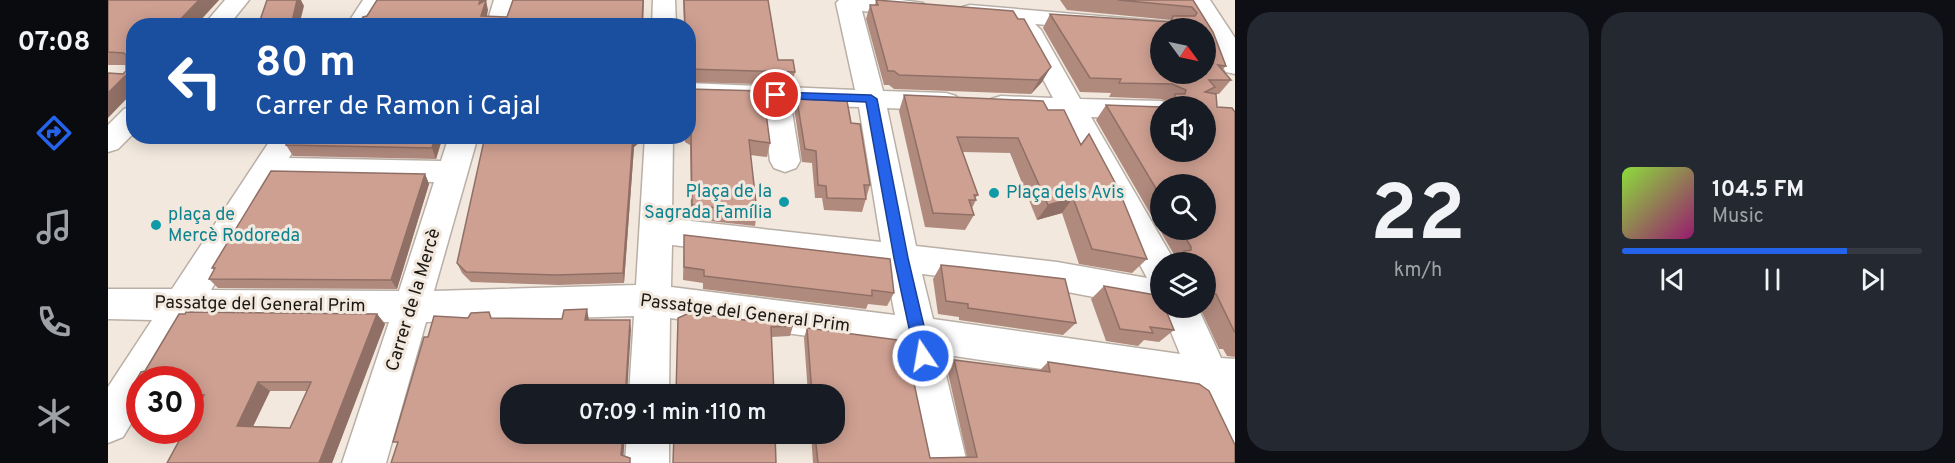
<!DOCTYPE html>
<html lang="en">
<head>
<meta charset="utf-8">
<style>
	body { margin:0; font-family:Overpass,sans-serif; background:#242831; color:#f1f3f6; height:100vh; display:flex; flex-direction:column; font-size:22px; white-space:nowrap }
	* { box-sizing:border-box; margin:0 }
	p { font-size:20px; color:#9ea1a6 }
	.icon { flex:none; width:33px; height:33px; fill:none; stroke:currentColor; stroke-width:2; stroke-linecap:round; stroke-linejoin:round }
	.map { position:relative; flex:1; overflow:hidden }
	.sheet { display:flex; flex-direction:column; gap:12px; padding:12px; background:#0d0f14; width:720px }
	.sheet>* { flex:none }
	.top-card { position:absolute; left:18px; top:18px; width:570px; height:126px; border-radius:24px; box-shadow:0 3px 15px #0003; background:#1a4fa0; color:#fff; overflow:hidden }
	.needle { width:39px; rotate:123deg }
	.tools { position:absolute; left:1042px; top:18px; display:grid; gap:12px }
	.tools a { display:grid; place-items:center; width:66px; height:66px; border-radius:50%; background:#171b24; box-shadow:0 3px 15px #0003; font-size:30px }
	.speed { position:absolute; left:18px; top:366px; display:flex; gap:12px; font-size:30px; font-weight:700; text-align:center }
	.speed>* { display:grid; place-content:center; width:78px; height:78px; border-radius:50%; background:#171b24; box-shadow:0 3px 15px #0003; line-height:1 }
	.speed .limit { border:9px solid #d22; background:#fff; color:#111 }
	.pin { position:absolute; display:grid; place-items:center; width:51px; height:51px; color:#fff; margin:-26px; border:3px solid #fff; border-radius:50%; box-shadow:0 2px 6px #0007 }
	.me { position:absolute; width:66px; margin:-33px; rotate:348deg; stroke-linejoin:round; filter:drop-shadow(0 0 4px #0008) }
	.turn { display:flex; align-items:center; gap:21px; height:126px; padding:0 30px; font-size:27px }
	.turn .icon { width:78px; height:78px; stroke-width:2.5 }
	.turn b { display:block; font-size:42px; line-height:51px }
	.sheet .tile { flex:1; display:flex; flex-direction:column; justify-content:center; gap:9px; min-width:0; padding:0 21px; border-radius:24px; background:#242831 }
	.sheet .dial { align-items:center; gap:0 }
	.dial b { font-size:78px; line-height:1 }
	.song { display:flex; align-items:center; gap:18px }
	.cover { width:72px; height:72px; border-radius:9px; background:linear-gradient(135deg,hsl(90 70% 55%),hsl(320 70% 35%)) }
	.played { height:6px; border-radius:3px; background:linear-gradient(90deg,#2563eb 75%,#363941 75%) }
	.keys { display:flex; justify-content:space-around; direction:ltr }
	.sheet .tiles { flex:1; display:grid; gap:12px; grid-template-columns:repeat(2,1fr) }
	.trip { position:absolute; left:392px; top:384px; width:345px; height:60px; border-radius:24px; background:#171b24; box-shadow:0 3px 15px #0003; font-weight:600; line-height:60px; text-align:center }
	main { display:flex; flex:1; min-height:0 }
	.tabs { display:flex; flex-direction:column; width:108px; justify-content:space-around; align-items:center; background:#090b0e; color:#9ea1a6 }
	.tabs .icon { width:42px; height:42px }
	.tabs .active { color:#2563eb }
	.tabs b { font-size:27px; color:#f1f3f6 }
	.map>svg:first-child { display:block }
</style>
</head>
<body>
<main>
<nav class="tabs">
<b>07:08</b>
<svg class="icon active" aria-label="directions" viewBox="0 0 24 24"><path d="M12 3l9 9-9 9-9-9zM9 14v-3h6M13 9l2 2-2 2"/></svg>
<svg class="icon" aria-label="music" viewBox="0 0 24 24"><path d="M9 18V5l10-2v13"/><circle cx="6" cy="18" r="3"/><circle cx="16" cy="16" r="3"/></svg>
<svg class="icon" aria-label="phone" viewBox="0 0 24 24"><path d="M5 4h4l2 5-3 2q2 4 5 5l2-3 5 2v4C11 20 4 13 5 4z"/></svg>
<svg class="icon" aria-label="climate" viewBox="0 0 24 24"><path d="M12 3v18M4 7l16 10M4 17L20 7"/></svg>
</nav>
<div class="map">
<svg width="1127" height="463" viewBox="0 0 1127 463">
	<rect width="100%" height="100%" fill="#f2e8de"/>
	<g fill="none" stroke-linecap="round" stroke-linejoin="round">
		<defs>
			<g id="minor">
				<polygon points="117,0 141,0 120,26 95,26"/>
				<polygon points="255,0 277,0 262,26 238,26"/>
				<polygon points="386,0 408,0 402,26 378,26"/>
				<polygon points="545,0 567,0 568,26 544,26"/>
				<path d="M731 0H793L815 3 819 8 815 13 807 15 754 11 775 91 838 93 848 96 852 102 848 108 838 111 779 108 808 246 949 262 1039 278 954 116 893 114 883 111 879 105 883 99 893 96 945 98 909 30 912 25 918 24 862 19 854 17 850 12 854 7 862 5 1074 23 1077 28H1053V34L927 24 933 30 972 99 1053 101 1063 104 1065 106H1053V119L983 117 1067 262H1053V308H1090L1113 358 1127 359V447L1112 441 1089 392 833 354 859 463H815L793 348 562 318 561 394H521L526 316 318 322 278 463H234L281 322 84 320 49 380H32V409L15 437 0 443V387L44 320 0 319V289H64L165 136H194L181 158 333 161 341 136H370L326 291 528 285 537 136H565L564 219 773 242 751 107 683 105 692 161 688 168 677 172 666 168 662 161 655 104 580 101V83L747 90 728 3ZM169 179 326 182 291 291 103 290ZM564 245 778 270 787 315 563 287ZM814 274 949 290 1054 310 1072 354 825 319Z"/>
				<polygon points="1079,0 1102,0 1127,38 1127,74 1118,72 1114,66 1098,28"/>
				<polygon points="26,106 26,133 10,149 0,152 0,125 16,109"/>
				<polygon points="519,434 561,434 561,463 517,463"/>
			</g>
		</defs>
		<use href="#minor" stroke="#b9afa6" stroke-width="3"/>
		<use href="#minor" fill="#fff" fill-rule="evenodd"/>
	</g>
	<g fill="#b18a7e" fill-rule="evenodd">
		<polygon points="0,0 111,0 87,26 26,26 26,91 15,74 18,71 18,65 0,65"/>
		<polygon points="575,0 660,0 670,60 687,72 684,85 580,82 580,26 576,26"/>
		<polygon points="768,0 934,82 923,94 786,89 781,85 776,85 758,19 762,5 767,5"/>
		<path d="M952 0H1085L1118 66 1114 70 1123 80 1111 94H1108L1109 107 1127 112V357L1119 356 1115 349H1111L1092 308H1098V262H1063L1068 258 988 120 998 105 1053 107 1098 106H1057L1060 102 1053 99 1001 97 1003 93 972 92 935 28 942 14 1061 22 1063 20 959 10ZM1053 184 1098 230H1053Z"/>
		<polygon points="580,89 662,143 659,157 642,155 649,212 647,226 583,219 582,145 577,142 577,136 580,136"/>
		<polygon points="688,94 691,99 743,123 762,185 754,212 716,210 714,198 707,198 704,163 694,162 686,107"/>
		<polygon points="796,95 940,110 973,144 981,134 1039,259 1024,273 971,264 954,213 929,220 902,153 855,152 870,195 867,198 868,200 864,208 866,215 857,230 817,227 791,111"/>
		<polygon points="335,136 328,159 185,156 178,145"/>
		<polygon points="531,143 526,147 516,283 450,285 363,282 354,273 349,263"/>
		<polygon points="317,174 321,184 289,289 110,288 101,279 106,270 104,268"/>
		<polygon points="576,235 786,293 779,306 760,304 758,309 595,289 595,283 575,280"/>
		<polygon points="833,265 968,323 955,335 851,320 851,317 830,314 825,279"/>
		<polygon points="996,286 1066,330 1051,342 1036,340 1030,346 998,341 983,299"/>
		<path d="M78 312 269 314 277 324 224 463H59L77 430H82V420L91 404 82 403V380H32V385L27 382 33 372 37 371 71 314H77ZM162 391H199L182 428 145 426Z"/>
		<polygon points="570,318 685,326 682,336 663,337"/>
		<polygon points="699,328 822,458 859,457 839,369 846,360 931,371 940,362 1127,463 705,463 703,434 726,434 726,394 700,394 696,338"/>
	</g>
	<g fill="#907066">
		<polygon points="91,0 111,0 87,26 66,26"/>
		<polygon points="189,0 193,0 196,6 191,26 183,26"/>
		<polygon points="372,0 378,0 380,10 377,26 376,26 371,4"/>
		<polygon points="535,0 536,0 535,26 534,26"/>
		<polygon points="26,67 26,91 0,118 0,93"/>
		<polygon points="943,67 934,82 923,94 931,80"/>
		<polygon points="327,136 335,136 328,159 324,148"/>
		<polygon points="525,136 532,136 531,143 526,147 516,283 515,273"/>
		<polygon points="317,174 321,184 289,289 283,280"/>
		<polygon points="965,198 954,213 929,220 940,205"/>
		<polygon points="479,309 481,320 477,320"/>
		<polygon points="269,314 277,324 224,463 211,463"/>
		<polygon points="522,320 523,330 519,394 518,385"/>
		<polygon points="150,382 162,391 141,435 129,426"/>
		<polygon points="515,434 518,434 517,434 515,463 513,455"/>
	</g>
	<g fill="#cea092" stroke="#907066" stroke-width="1.5" fill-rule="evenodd">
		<polygon points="0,0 91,0 66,26 26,26 26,67 0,93 0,73 15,74 18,71 18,55 16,53 0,52"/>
		<polygon points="159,0 189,0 183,26 150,26"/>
		<polygon points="269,0 372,0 371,4 378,0 373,16 399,17 405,0 535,0 534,26 249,26 255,17 259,16"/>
		<polygon points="576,0 660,0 670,60 685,60 687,72 580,69 580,26 577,26"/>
		<polygon points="768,0 905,11 910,19 916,19 943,67 931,80 791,75 786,71 780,71 762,5 770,5"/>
		<path d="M1010 0H1085L1105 32 1118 66 1110 65 1123 80H1101L1107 87 1097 92 1108 94 1109 107 1124 108 1127 112V333L1108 294 1100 293 1098 290V262H1082L1076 251 1083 250V247L1073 230H1098V184H1053V197L998 105 1053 107V152H1098V106H1065L1067 105V94H1077L1078 90 1064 84 1011 83 1013 79 982 78 942 14 1063 22 1065 16H1087L1089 13 1084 7ZM1053 28H1098V74H1053Z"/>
		<polygon points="580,89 655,91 662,143 641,140 649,212 584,205 583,131 580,130"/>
		<polygon points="688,94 690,94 691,99 739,101 743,123 752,124 762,185 756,185 758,199 719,198 718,186 710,185 708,151 697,149"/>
		<polygon points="796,95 935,101 940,110 956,110 973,145 981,134 1010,188 1039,259 984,249 965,198 940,205 910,138 849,137 870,195 866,195 868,200 861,200 866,215 825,213"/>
		<polygon points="182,136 327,136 324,148 178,145"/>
		<polygon points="377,136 525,136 515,273 448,275 358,272 349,263"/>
		<polygon points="163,171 317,174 283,280 101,279 107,268 104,268"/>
		<polygon points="576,235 782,259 786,293 764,290 764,296 596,276 596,270 576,267"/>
		<polygon points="833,265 853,267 957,279 968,323 860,308 860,304 838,301"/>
		<polygon points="996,286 1053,296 1053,308 1057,308 1066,330 1042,327 1045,333 1012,329"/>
		<polygon points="479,309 477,320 522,320 518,385 527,387 527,394 402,394 402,434 515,434 513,455 522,458 522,463 283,463 290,442 285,442 316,337 320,337 326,316 360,318 363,313 381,312 383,318 454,319 456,310"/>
		<path d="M78 312 269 314 211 463H59L77 430H82V420L96 395 82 394V380H32V382H27L33 372 37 371 71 314H77ZM150 382H203L182 428 129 426Z"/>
		<polygon points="581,313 685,326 663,327 666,394 568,394 570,318"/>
		<polygon points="699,328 797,341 822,458 869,457 846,360 942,372 940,362 1091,384 1101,391 1127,445 1127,463 710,463 707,434 726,434 726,394 704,394"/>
		<polygon points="566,434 667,434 668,463 565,463"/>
	</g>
	<polygon fill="#2563eb" stroke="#184099" stroke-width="1.5" points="668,92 763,95 769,99 800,258 823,356 821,361 815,363 809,361 807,356 786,258 758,102 664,98 664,93"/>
	<g fill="#0f9aa8" stroke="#f2e8de" stroke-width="2">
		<circle cx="886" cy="193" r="6"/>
		<circle cx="676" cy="202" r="6"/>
		<circle cx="48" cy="225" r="6"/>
	</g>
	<g text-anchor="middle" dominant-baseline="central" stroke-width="6" stroke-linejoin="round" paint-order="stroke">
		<g font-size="18" fill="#0d838f" stroke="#f2e8de" text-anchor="start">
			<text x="664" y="192" text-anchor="end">Plaça de la<tspan x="664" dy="21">Sagrada Família</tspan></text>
			<text x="898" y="193">Plaça dels Avis</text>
			<text x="60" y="215">plaça de<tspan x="60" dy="21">Mercè Rodoreda</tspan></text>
		</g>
		<g font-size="18" fill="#1b1814" stroke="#f2e8de">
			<text transform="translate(306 300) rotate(-73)">Carrer de la Mercè</text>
			<text transform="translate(152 305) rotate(1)">Passatge del General Prim</text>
			<text transform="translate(637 314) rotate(7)">Passatge del General Prim</text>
		</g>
	</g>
</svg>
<div class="tools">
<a><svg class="needle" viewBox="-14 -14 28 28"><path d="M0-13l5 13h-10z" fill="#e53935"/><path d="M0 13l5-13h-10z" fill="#9ea1a6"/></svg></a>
<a><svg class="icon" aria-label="sound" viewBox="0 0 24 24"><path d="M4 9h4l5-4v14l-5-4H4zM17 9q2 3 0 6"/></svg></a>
<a><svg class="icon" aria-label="search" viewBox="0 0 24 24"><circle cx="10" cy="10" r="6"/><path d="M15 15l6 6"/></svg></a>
<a><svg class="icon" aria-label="layers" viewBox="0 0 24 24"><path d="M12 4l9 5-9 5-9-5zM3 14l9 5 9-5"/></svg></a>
</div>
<div class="speed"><div class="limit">30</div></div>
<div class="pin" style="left:668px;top:95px;background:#d93025"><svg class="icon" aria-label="arrive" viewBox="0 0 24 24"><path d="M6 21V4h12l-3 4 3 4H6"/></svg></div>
<svg class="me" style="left:815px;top:356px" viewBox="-20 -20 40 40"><circle r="17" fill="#2563eb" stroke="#fff" stroke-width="3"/><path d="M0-11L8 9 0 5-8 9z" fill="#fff"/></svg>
<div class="trip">07:09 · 1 min · 110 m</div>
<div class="top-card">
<div class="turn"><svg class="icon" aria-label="left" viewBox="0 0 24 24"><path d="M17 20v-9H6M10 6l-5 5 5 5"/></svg><div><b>80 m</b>Carrer de Ramon i Cajal</div></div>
</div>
</div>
<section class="sheet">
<div class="tiles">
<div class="tile dial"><b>22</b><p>km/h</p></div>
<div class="tile">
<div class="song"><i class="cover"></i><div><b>104.5 FM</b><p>Music</p></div></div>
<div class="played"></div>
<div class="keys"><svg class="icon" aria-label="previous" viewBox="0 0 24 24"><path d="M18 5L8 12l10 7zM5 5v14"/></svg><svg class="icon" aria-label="pause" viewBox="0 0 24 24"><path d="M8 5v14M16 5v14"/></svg><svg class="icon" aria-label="next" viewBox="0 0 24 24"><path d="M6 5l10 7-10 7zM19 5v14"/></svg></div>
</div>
</div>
</section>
</main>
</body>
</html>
